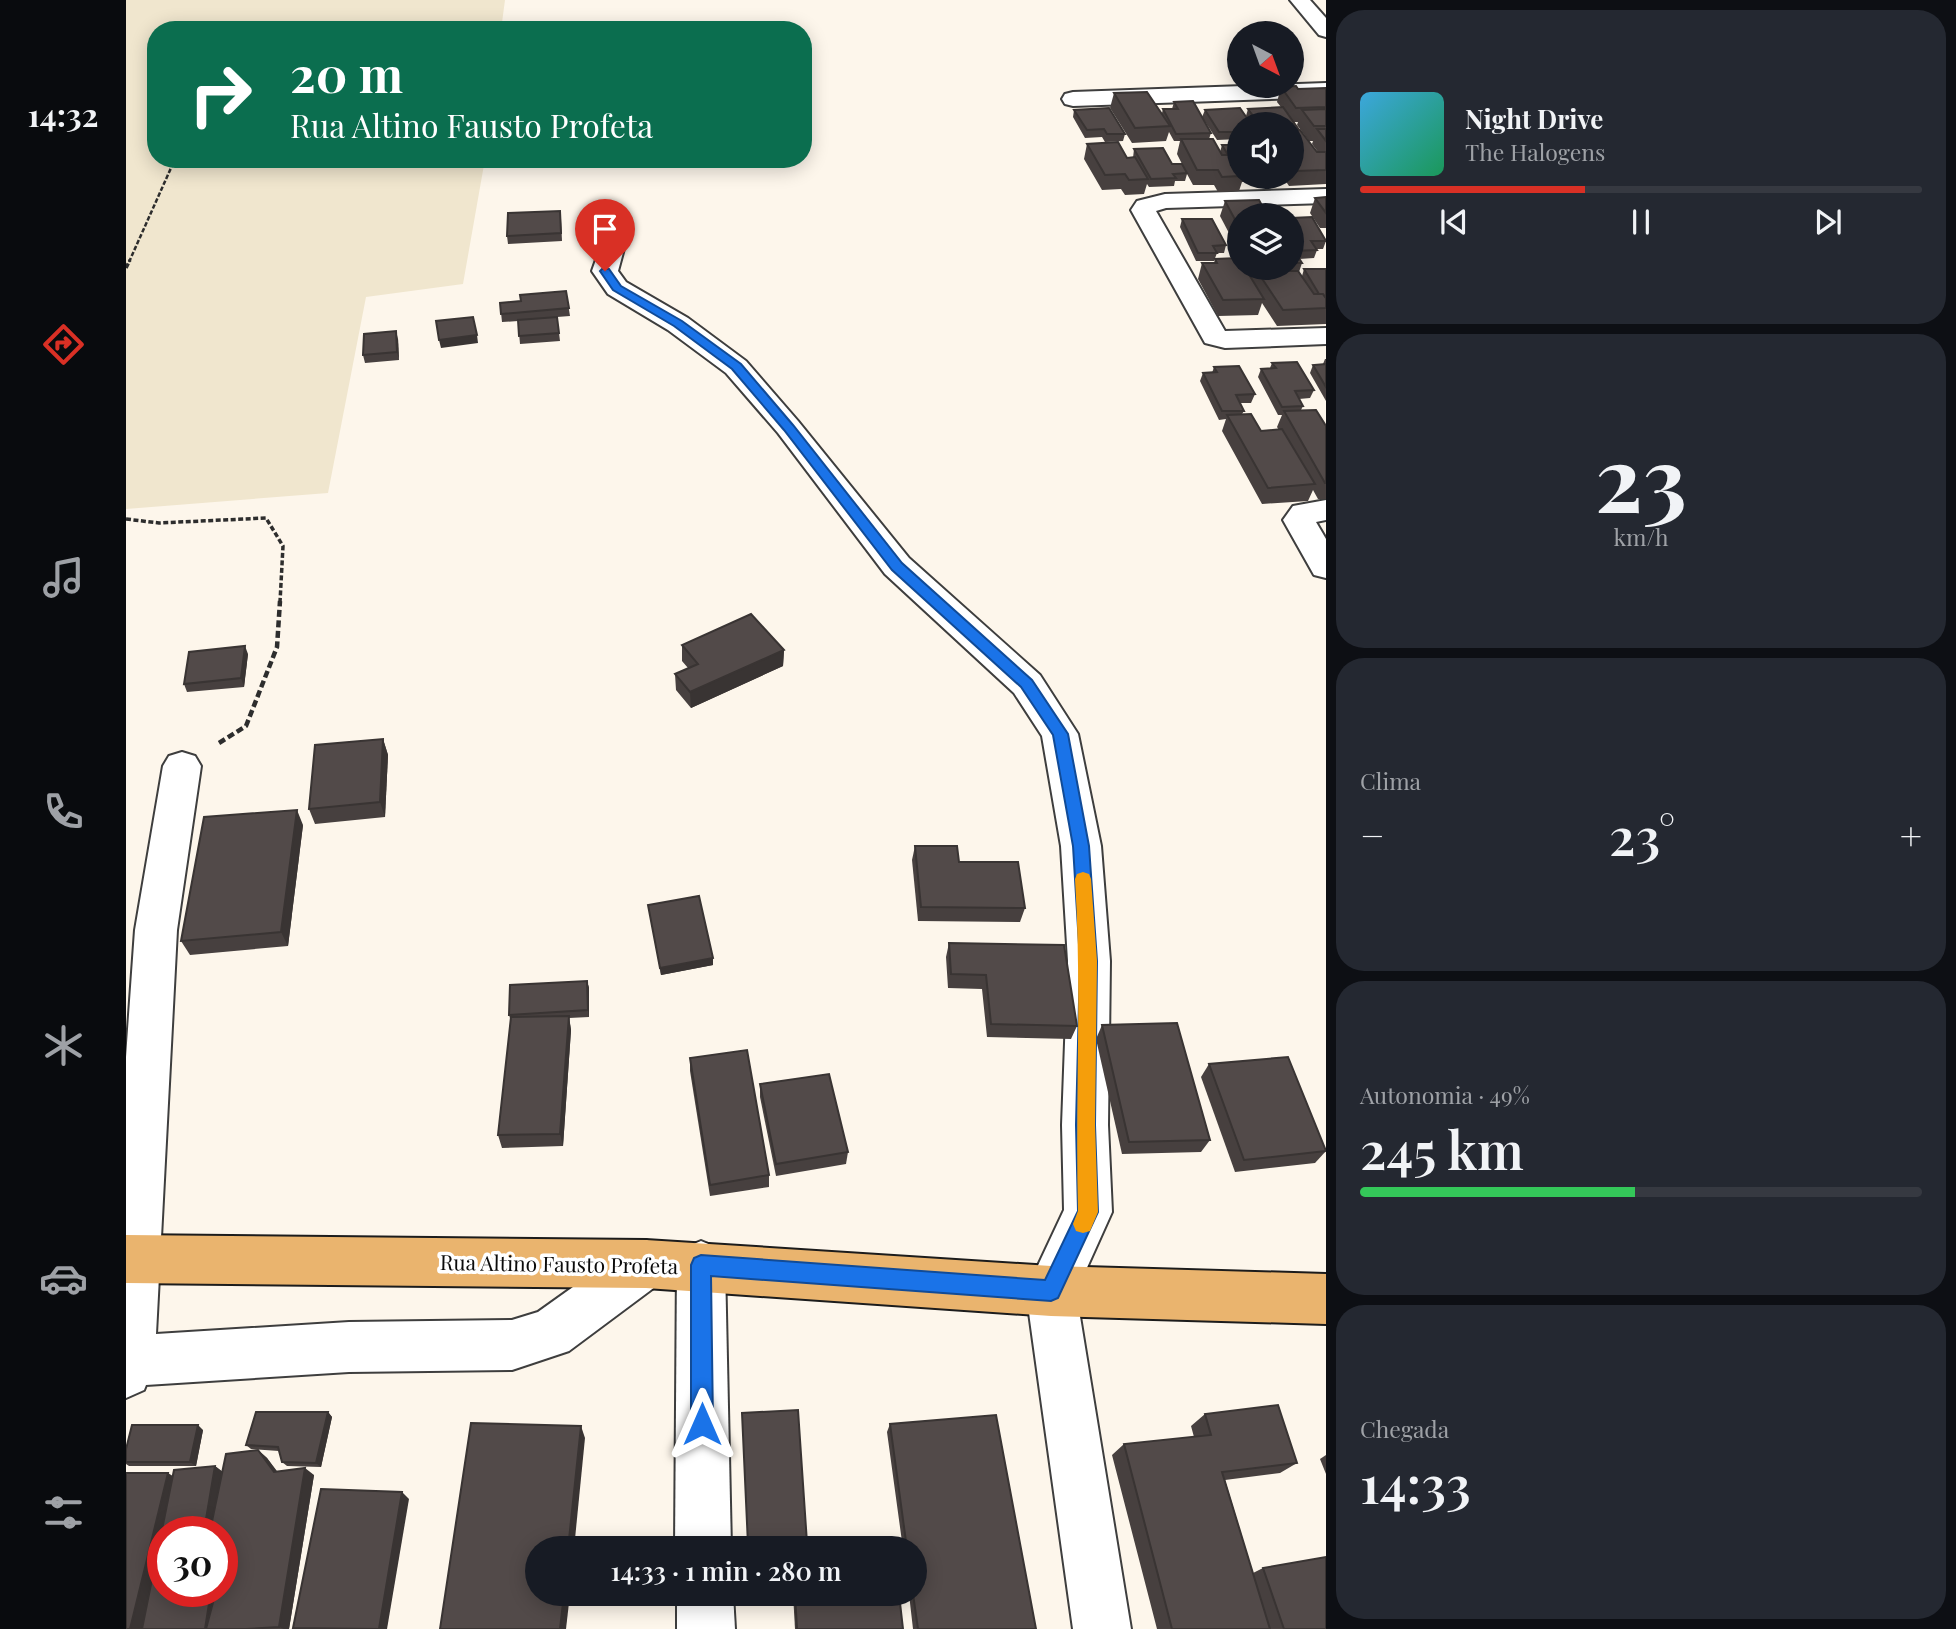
<!DOCTYPE html>
<html lang="pt">
<head>
<meta charset="utf-8">
<style>
	body { margin:0; font-family:"Playfair Display",serif; background:#242831; color:#f1f3f6; height:100vh; display:flex; flex-direction:column; font-size:26px; white-space:nowrap }
	* { box-sizing:border-box; margin:0 }
	p { font-size:23px; color:#9ea1a6 }
	.icon { flex:none; width:38px; height:38px; fill:none; stroke:currentColor; stroke-width:2; stroke-linecap:round; stroke-linejoin:round }
	.map { position:relative; flex:1; overflow:hidden }
	.drawer { display:flex; flex-direction:column; gap:10px; padding:10px; background:#0d0f14; width:630px }
	.drawer>* { flex:none }
	.hud { position:absolute; left:21px; top:21px; width:665px; height:147px; border-radius:28px; box-shadow:0 4px 18px #0003; background:#0b6e4f; color:#fff; overflow:hidden }
	.needle { width:46px; rotate:139deg }
	.fabs { position:absolute; left:1101px; top:21px; display:grid; gap:14px }
	.fabs a { display:grid; place-items:center; width:77px; height:77px; border-radius:50%; background:#171b24; box-shadow:0 4px 18px #0003; font-size:35px }
	.speed { position:absolute; left:21px; top:1516px; display:flex; gap:14px; font-size:35px; font-weight:700; text-align:center }
	.speed>* { display:grid; place-content:center; width:91px; height:91px; border-radius:50%; background:#171b24; box-shadow:0 4px 18px #0003; line-height:1 }
	.speed .limit { border:10px solid #d22; background:#fff; color:#111 }
	.pin { position:absolute; display:grid; place-items:center; width:60px; height:60px; color:#fff; margin:-72px -30px; border-radius:50% 50% 50% 0; rotate:-45deg; box-shadow:0 0 7px #0007 }
	.pin .icon { rotate:45deg }
	.me { position:absolute; width:77px; margin:-38px; rotate:0deg; stroke-linejoin:round; filter:drop-shadow(0 0 5px #0008) }
	.turn { display:flex; align-items:center; gap:24px; height:147px; padding:0 28px; font-size:32px }
	.turn .icon { width:91px; height:91px; stroke-width:2.5 }
	.turn b { display:block; font-size:49px; line-height:60px }
	.big { font-size:52px; font-weight:600; line-height:1.1 }
	.drawer .card { flex:1; display:flex; flex-direction:column; justify-content:center; gap:10px; min-width:0; padding:0 24px; border-radius:28px; background:#242831 }
	.drawer .dial { align-items:center; gap:0 }
	.dial b { font-size:91px; line-height:1 }
	.song { display:flex; align-items:center; gap:21px }
	.cover { width:84px; height:84px; border-radius:10px; background:linear-gradient(135deg,hsl(200 70% 55%),hsl(150 70% 35%)) }
	.played { height:7px; border-radius:4px; background:linear-gradient(90deg,#d93025 40%,#363941 40%) }
	.keys { display:flex; justify-content:space-around; direction:ltr }
	.heat { display:flex; justify-content:space-between; align-items:center; font-size:38px; direction:ltr }
	.charge { height:10px; border-radius:5px; background:linear-gradient(90deg,#34c759 49%,#363941 0) }
	.trip { position:absolute; left:399px; top:1536px; width:402px; height:70px; border-radius:35px; background:#171b24; box-shadow:0 4px 18px #0003; font-weight:600; line-height:70px; text-align:center }
	main { display:flex; flex:1; min-height:0 }
	.dock { display:flex; flex-direction:column; width:126px; justify-content:space-around; align-items:center; background:#090b0e; color:#9ea1a6 }
	.dock .icon { width:49px; height:49px }
	.dock .active { color:#d93025 }
	.dock b { font-size:32px; color:#f1f3f6 }
	.map>svg:first-child { display:block }
</style>
</head>
<body>
<main>
<nav class="dock">
<b>14:32</b>
<svg class="icon active" aria-label="directions" viewBox="0 0 24 24"><path d="M12 3l9 9-9 9-9-9zM9 14v-3h6M13 9l2 2-2 2"/></svg>
<svg class="icon" aria-label="music" viewBox="0 0 24 24"><path d="M9 18V5l10-2v13"/><circle cx="6" cy="18" r="3"/><circle cx="16" cy="16" r="3"/></svg>
<svg class="icon" aria-label="phone" viewBox="0 0 24 24"><path d="M5 4h4l2 5-3 2q2 4 5 5l2-3 5 2v4C11 20 4 13 5 4z"/></svg>
<svg class="icon" aria-label="climate" viewBox="0 0 24 24"><path d="M12 3v18M4 7l16 10M4 17L20 7"/></svg>
<svg class="icon" aria-label="car" viewBox="0 0 24 24"><path d="M5 17H2v-5l4-1 3-4h7l3 4 3 1v5h-3M9 17h6M6 11h13"/><circle cx="7" cy="17" r="2"/><circle cx="17" cy="17" r="2"/></svg>
<svg class="icon" aria-label="filters" viewBox="0 0 24 24"><path d="M4 7h16M4 17h16"/><circle cx="9" cy="7" r="2"/><circle cx="15" cy="17" r="2"/></svg>
</nav>
<div class="map">
<svg width="1200" height="1629" viewBox="0 0 1200 1629">
	<rect width="100%" height="100%" fill="#fdf6eb"/>
	<polygon fill="#f0e6ce" points="0,0 379,0 375,30 30,30 30,159 359,159 337,284 240,297 202,493 0,509"/>
	<g fill="none" stroke-linecap="round" stroke-linejoin="round">
		<defs>
			<g id="minor">
				<polygon points="1164,0 1184,0 1200,18 1200,37 1193,35"/>
				<polygon points="1200,83 1200,97 947,106 939,104 936,99 939,94 947,92"/>
				<polygon points="1200,189 1200,203 1040,208 1030,211 1099,331 1200,328 1200,344 1099,348 1079,343 1005,210 1011,201 1039,194"/>
				<polygon points="486,237 495,240 499,245 492,271 500,282 562,318 620,361 672,421 783,558 914,675 952,734 975,846 984,961 982,1125 986,1212 950,1292 1005,1629 947,1629 900,1291 938,1210 936,1125 942,961 935,846 916,736 888,693 759,574 652,433 600,373 542,330 482,294 466,271 477,240"/>
				<polygon points="1200,500 1200,520 1190,522 1200,539 1200,578 1188,575 1157,520 1167,506"/>
				<polygon points="56,752 69,756 75,766 51,930 30,1334 223,1322 386,1320 412,1312 503,1247 520,1240 537,1247 544,1264 537,1281 443,1351 386,1370 223,1372 20,1385 18,1390 0,1398 0,1057 9,930 37,766 43,756"/>
				<polygon points="575,1241 592,1248 599,1265 605,1549 549,1549 551,1265 558,1248"/>
				<polygon points="551,1594 607,1594 609,1629 551,1629"/>
			</g>
			<polygon id="primary" points="0,1235 520,1240 925,1266 1200,1274 1200,1324 925,1316 520,1288 0,1283"/>
		</defs>
		<use href="#minor" stroke="#3e3e3e" stroke-width="4"/>
		<use href="#primary" stroke="#1c1c1c" stroke-width="4"/>
		<polyline stroke="#2d2d2d" stroke-width="2.5" stroke-dasharray="4.5 2" stroke-linecap="butt" points="3,262 49,159"/>
		<g stroke="#2d2d2d" stroke-width="3.5" stroke-dasharray="5 2.5" stroke-linecap="butt">
			<polyline points="0,268 4,260"/>
			<polyline points="0,519 33,523 140,518 157,546 154,602"/>
		</g>
		<polyline stroke="#2d2d2d" stroke-width="4.5" stroke-dasharray="7 3.5" stroke-linecap="butt" points="93,743 120,726 151,647 154,601"/>
		<use href="#minor" fill="#fff" fill-rule="evenodd"/>
		<use href="#primary" fill="#eab46e" fill-rule="evenodd"/>
	</g>
	<g fill="#47403f" fill-rule="evenodd">
		<path d="M1155 87 1172 89 1200 88V184L1163 186 1157 177H1166V124H1125L1120 116 1122 109 1155 107 1151 102ZM1168 122H1172L1171 125 1183 141H1187L1186 144 1192 152H1191Z"/>
		<polygon points="988,93 1036,113 1037,109 1046,109 1048,102 1085,133 1083,139 1094,152 1096,145 1113,145 1113,177 1151,177 1151,178 1139,178 1138,182 1116,182 1113,191 1092,192 1088,185 1067,185 1061,174 1059,181 1049,181 1048,186 1023,187 1021,184 1018,194 999,195 995,189 976,190 958,159 961,144 1001,158 1007,158 1008,149 1046,164 1056,164 1051,154 1054,141 1048,141 1043,132 1040,141 1006,143 984,108"/>
		<polygon points="948,110 999,134 997,141 979,142 976,137 959,138 947,117"/>
		<polygon points="1079,110 1113,124 1113,139 1091,140 1076,117"/>
		<polygon points="1200,197 1200,228 1194,228 1184,213 1189,198"/>
		<polygon points="1099,201 1113,215 1113,252 1094,216"/>
		<polygon points="1166,218 1200,241 1197,249 1190,249 1191,250 1188,258 1173,259 1176,263 1173,272 1176,276 1178,269 1200,269 1200,324 1151,326 1136,303 1132,315 1092,316 1072,279 1076,263 1088,263 1089,259 1113,268 1166,268"/>
		<polygon points="435,219 436,241 382,244 381,236"/>
		<polygon points="1056,219 1100,245 1098,253 1091,253 1088,261 1070,261 1054,227"/>
		<polygon points="440,291 444,316 431,317 434,341 394,344 392,321 376,322 374,303 395,301"/>
		<polygon points="272,339 273,360 239,363 237,355"/>
		<polygon points="1199,359 1200,359 1200,401 1184,373 1187,365 1197,364"/>
		<polygon points="1146,363 1188,390 1184,398 1173,399 1177,406 1175,410 1200,426 1200,499 1192,499 1187,490 1182,501 1136,504 1096,431 1100,419 1093,420 1074,381 1077,373 1086,373 1088,367 1129,394 1125,403 1114,403 1118,411 1116,414 1135,431 1153,430 1151,427 1156,415 1152,415 1132,377 1135,369 1144,368"/>
		<polygon points="556,645 658,650 657,666 565,708 550,690 549,674 562,668 556,661"/>
		<polygon points="122,654 118,687 61,692 58,684"/>
		<polygon points="257,739 262,755 259,817 189,824 183,809"/>
		<polygon points="177,825 162,946 64,955 55,941"/>
		<polygon points="789,846 833,862 899,908 894,922 792,921 786,860"/>
		<polygon points="522,905 587,958 587,965 535,975"/>
		<polygon points="823,943 951,1026 945,1039 861,1037 856,989 822,988 820,957"/>
		<polygon points="461,981 463,988 463,1017 443,1018 445,1030 437,1146 376,1148 372,1135 385,1021 383,1015"/>
		<polygon points="976,1025 1084,1140 1075,1152 996,1154 970,1039"/>
		<polygon points="564,1058 643,1175 643,1187 584,1196 564,1071"/>
		<polygon points="1083,1064 1200,1151 1189,1163 1109,1172 1075,1077"/>
		<polygon points="634,1084 722,1152 720,1164 650,1176 634,1097"/>
		<polygon points="202,1412 206,1417 195,1467 161,1466 156,1462 153,1451 125,1449 120,1445"/>
		<polygon points="616,1413 681,1543 768,1549 622,1549"/>
		<polygon points="1079,1414 1171,1463 1154,1473 1099,1480 1127,1573 1137,1568 1200,1629 1031,1629 986,1455 998,1444 1068,1437 1065,1426"/>
		<polygon points="764,1424 910,1629 787,1629 783,1594 789,1594 789,1549 777,1549 761,1432"/>
		<polygon points="77,1430 70,1466 3,1466 0,1464 0,1449"/>
		<path d="M132 1450 141 1458 151 1472 188 1475 163 1629H0L46 1476 89 1466 97 1472ZM37 1531H96V1553H99L96 1591Z"/>
		<polygon points="1200,1455 1200,1474 1194,1459"/>
		<polygon points="667,1594 773,1594 777,1629 669,1629"/>
	</g>
	<g fill="#393433">
		<polygon points="270,331 272,339 273,360 271,352"/>
		<polygon points="351,335 352,343 315,348 313,340"/>
		<polygon points="119,646 122,654 118,687 115,678"/>
		<polygon points="658,650 657,666 565,708 564,692"/>
		<polygon points="257,739 262,755 259,817 254,802"/>
		<polygon points="171,810 177,825 162,946 155,932"/>
		<polygon points="587,958 587,965 535,975 534,968"/>
		<polygon points="461,981 463,988 463,1017 462,1010"/>
		<polygon points="443,1016 445,1030 437,1146 434,1134"/>
		<polygon points="202,1412 206,1417 195,1467 190,1463"/>
		<polygon points="72,1425 77,1430 70,1466 64,1462"/>
		<polygon points="455,1426 459,1438 448,1549 442,1549"/>
		<polygon points="132,1450 141,1458 157,1479 148,1472"/>
		<polygon points="89,1466 99,1474 90,1531 78,1531"/>
		<polygon points="179,1468 188,1475 163,1629 158,1629 153,1627"/>
		<polygon points="42,1473 53,1480 18,1629 4,1629"/>
		<polygon points="276,1492 283,1499 261,1629 253,1629"/>
		<polygon points="85,1591 96,1591 91,1629 79,1629"/>
		<polygon points="438,1594 444,1594 440,1629 434,1629"/>
	</g>
	<g fill="#524a49" stroke="#393433" stroke-width="2">
		<polygon points="1170,86 1172,89 1200,88 1200,107 1170,108 1155,87"/>
		<polygon points="1021,92 1044,126 1009,128 988,93"/>
		<polygon points="1067,101 1085,133 1050,134 1037,109 1052,109 1048,102"/>
		<polygon points="1157,107 1173,130 1166,131 1166,124 1133,124 1122,109"/>
		<polygon points="983,108 999,134 981,134 978,129 961,130 948,110"/>
		<polygon points="1114,108 1125,124 1113,124 1113,132 1093,132 1079,110"/>
		<polygon points="1200,109 1200,126 1188,126 1176,110"/>
		<polygon points="1191,129 1200,129 1200,141"/>
		<polygon points="1174,130 1191,152 1200,152 1200,170 1169,171 1166,167 1166,131"/>
		<polygon points="1055,139 1087,139 1096,155 1107,155 1113,167 1113,176 1096,177 1092,170 1071,170"/>
		<polygon points="992,142 1001,158 1009,157 1022,179 1003,180 999,174 979,175 961,144"/>
		<polygon points="1096,145 1113,145 1113,167 1107,155 1102,155"/>
		<polygon points="1037,148 1046,164 1056,164 1061,173 1047,174 1050,178 1025,179 1008,149"/>
		<polygon points="1200,197 1200,213 1189,198"/>
		<polygon points="1133,200 1141,215 1113,215 1113,227 1099,201"/>
		<polygon points="434,211 435,233 381,236 382,213"/>
		<polygon points="1186,217 1200,241 1185,241 1191,250 1166,251 1166,218"/>
		<polygon points="1056,219 1086,219 1100,245 1087,246 1091,253 1072,253"/>
		<polygon points="1166,252 1169,252 1176,263 1166,263"/>
		<polygon points="1113,258 1113,268 1119,268 1138,299 1097,300 1076,263 1091,263 1089,259"/>
		<polygon points="1129,268 1150,268 1153,271 1172,271 1188,294 1197,294 1200,298 1200,308 1157,310"/>
		<polygon points="1178,269 1200,269 1200,298 1197,294 1193,294"/>
		<polygon points="440,291 443,308 375,314 374,303 395,301 394,295"/>
		<polygon points="347,317 351,335 313,340 310,321"/>
		<polygon points="431,317 433,333 393,336 392,320"/>
		<polygon points="270,331 271,352 237,355 238,334"/>
		<polygon points="1171,362 1188,390 1169,391 1177,406 1156,407 1135,369 1150,368 1146,363"/>
		<polygon points="1200,364 1200,387 1187,365"/>
		<polygon points="1113,366 1129,394 1110,395 1118,411 1096,411 1077,373 1091,372 1088,367"/>
		<polygon points="1190,410 1200,426 1200,483 1199,483 1158,411"/>
		<polygon points="1125,414 1135,431 1156,429 1189,484 1142,488 1101,415"/>
		<polygon points="625,614 658,650 564,692 549,674 572,664 556,645"/>
		<polygon points="119,646 115,678 58,684 63,652"/>
		<polygon points="257,739 254,802 183,809 189,745"/>
		<polygon points="171,810 155,932 55,941 78,817"/>
		<polygon points="789,846 831,846 833,862 892,862 899,908 795,907"/>
		<polygon points="573,896 587,958 534,968 522,905"/>
		<polygon points="823,943 938,945 951,1026 865,1024 860,975 825,974"/>
		<polygon points="461,981 462,1010 383,1015 384,985"/>
		<polygon points="443,1016 434,1134 372,1135 385,1017"/>
		<polygon points="1051,1023 1084,1140 1003,1142 976,1025"/>
		<polygon points="621,1050 643,1175 584,1185 564,1058"/>
		<polygon points="1162,1057 1200,1151 1118,1160 1083,1064"/>
		<polygon points="703,1074 722,1152 650,1164 634,1084"/>
		<polygon points="1152,1405 1171,1463 1096,1472 1144,1629 1046,1629 998,1444 1085,1435 1079,1414"/>
		<polygon points="672,1410 681,1543 767,1539 768,1549 665,1549 665,1542 622,1545 616,1413"/>
		<polygon points="130,1412 202,1412 190,1463 156,1462 152,1447 120,1445"/>
		<polygon points="870,1415 910,1629 792,1629 787,1594 789,1594 789,1549 781,1549 764,1424"/>
		<polygon points="345,1423 455,1426 442,1549 411,1549 411,1594 438,1594 434,1629 314,1629"/>
		<polygon points="6,1425 72,1425 64,1462 0,1462 0,1449"/>
		<polygon points="132,1450 148,1472 179,1468 153,1627 120,1629 80,1629 90,1591 96,1591 96,1564 101,1545 96,1546 96,1531 84,1531 100,1454"/>
		<polygon points="89,1466 78,1531 37,1531 37,1591 85,1591 79,1629 16,1629 48,1470"/>
		<polygon points="0,1473 42,1473 4,1629 0,1629"/>
		<polygon points="195,1489 276,1492 253,1629 167,1628"/>
		<polygon points="1200,1557 1200,1629 1158,1629 1137,1568"/>
		<polygon points="669,1594 773,1594 777,1629 671,1629"/>
	</g>
	<polygon fill="#1a73e8" stroke="#114b97" stroke-width="2" points="476,269 483,269 495,286 556,321 615,364 667,425 776,563 906,680 942,734 963,846 971,961 969,1125 972,1212 932,1298 925,1301 585,1276 587,1424 584,1432 576,1435 568,1432 565,1424 565,1265 568,1258 575,1255 919,1280 952,1211 950,1125 954,961 947,846 927,735 895,687 766,570 658,430 606,369 548,326 487,290 474,271"/>
	<path fill="#f59e0b" d="M957 872 963 874 965 879 971 961 969 1125 972 1212 964 1231 957 1233 950 1231 947 1224 952 1211C949 1100 956 990 949 879L951 874Z"/>
	<g text-anchor="middle" dominant-baseline="central" stroke-width="7" stroke-linejoin="round" paint-order="stroke">
		<g font-size="21" fill="#0b0b0b" stroke="#fff">
			<text transform="translate(433 1263) rotate(1)">Rua Altino Fausto Profeta</text>
		</g>
	</g>
</svg>
<div class="fabs">
<a><svg class="needle" viewBox="-14 -14 28 28"><path d="M0-13l5 13h-10z" fill="#e53935"/><path d="M0 13l5-13h-10z" fill="#9ea1a6"/></svg></a>
<a><svg class="icon" aria-label="sound" viewBox="0 0 24 24"><path d="M4 9h4l5-4v14l-5-4H4zM17 9q2 3 0 6"/></svg></a>
<a><svg class="icon" aria-label="layers" viewBox="0 0 24 24"><path d="M12 4l9 5-9 5-9-5zM3 14l9 5 9-5"/></svg></a>
</div>
<div class="speed"><div class="limit">30</div></div>
<div class="pin" style="left:479px;top:271px;background:#d93025"><svg class="icon" aria-label="arrive" viewBox="0 0 24 24"><path d="M6 21V4h12l-3 4 3 4H6"/></svg></div>
<svg class="me" style="left:576px;top:1424px" viewBox="-20 -20 40 40"><path d="M0-17L14 15 0 8-14 15z" fill="#1a73e8" stroke="#fff" stroke-width="4"/></svg>
<div class="trip">14:33 · 1 min · 280 m</div>
<div class="hud">
<div class="turn"><svg class="icon" aria-label="right" viewBox="0 0 24 24"><path d="M7 20v-9h11M14 6l5 5-5 5"/></svg><div><b>20 m</b>Rua Altino Fausto Profeta</div></div>
</div>
</div>
<section class="drawer">
<div class="card">
<div class="song"><i class="cover"></i><div><b>Night Drive</b><p>The Halogens</p></div></div>
<div class="played"></div>
<div class="keys"><svg class="icon" aria-label="previous" viewBox="0 0 24 24"><path d="M18 5L8 12l10 7zM5 5v14"/></svg><svg class="icon" aria-label="pause" viewBox="0 0 24 24"><path d="M8 5v14M16 5v14"/></svg><svg class="icon" aria-label="next" viewBox="0 0 24 24"><path d="M6 5l10 7-10 7zM19 5v14"/></svg></div>
</div>
<div class="card dial"><b>23</b><p>km/h</p></div>
<div class="card"><p>Clima</p>
<div class="heat"><a>−</a><b class="big">23°</b><a>+</a></div>
</div>
<div class="card"><p>Autonomia · 49%</p><b class="big">245 km</b><div class="charge"></div></div>
<div class="card"><p>Chegada</p><b class="big">14:33</b></div>
</section>
</main>
</body>
</html>
